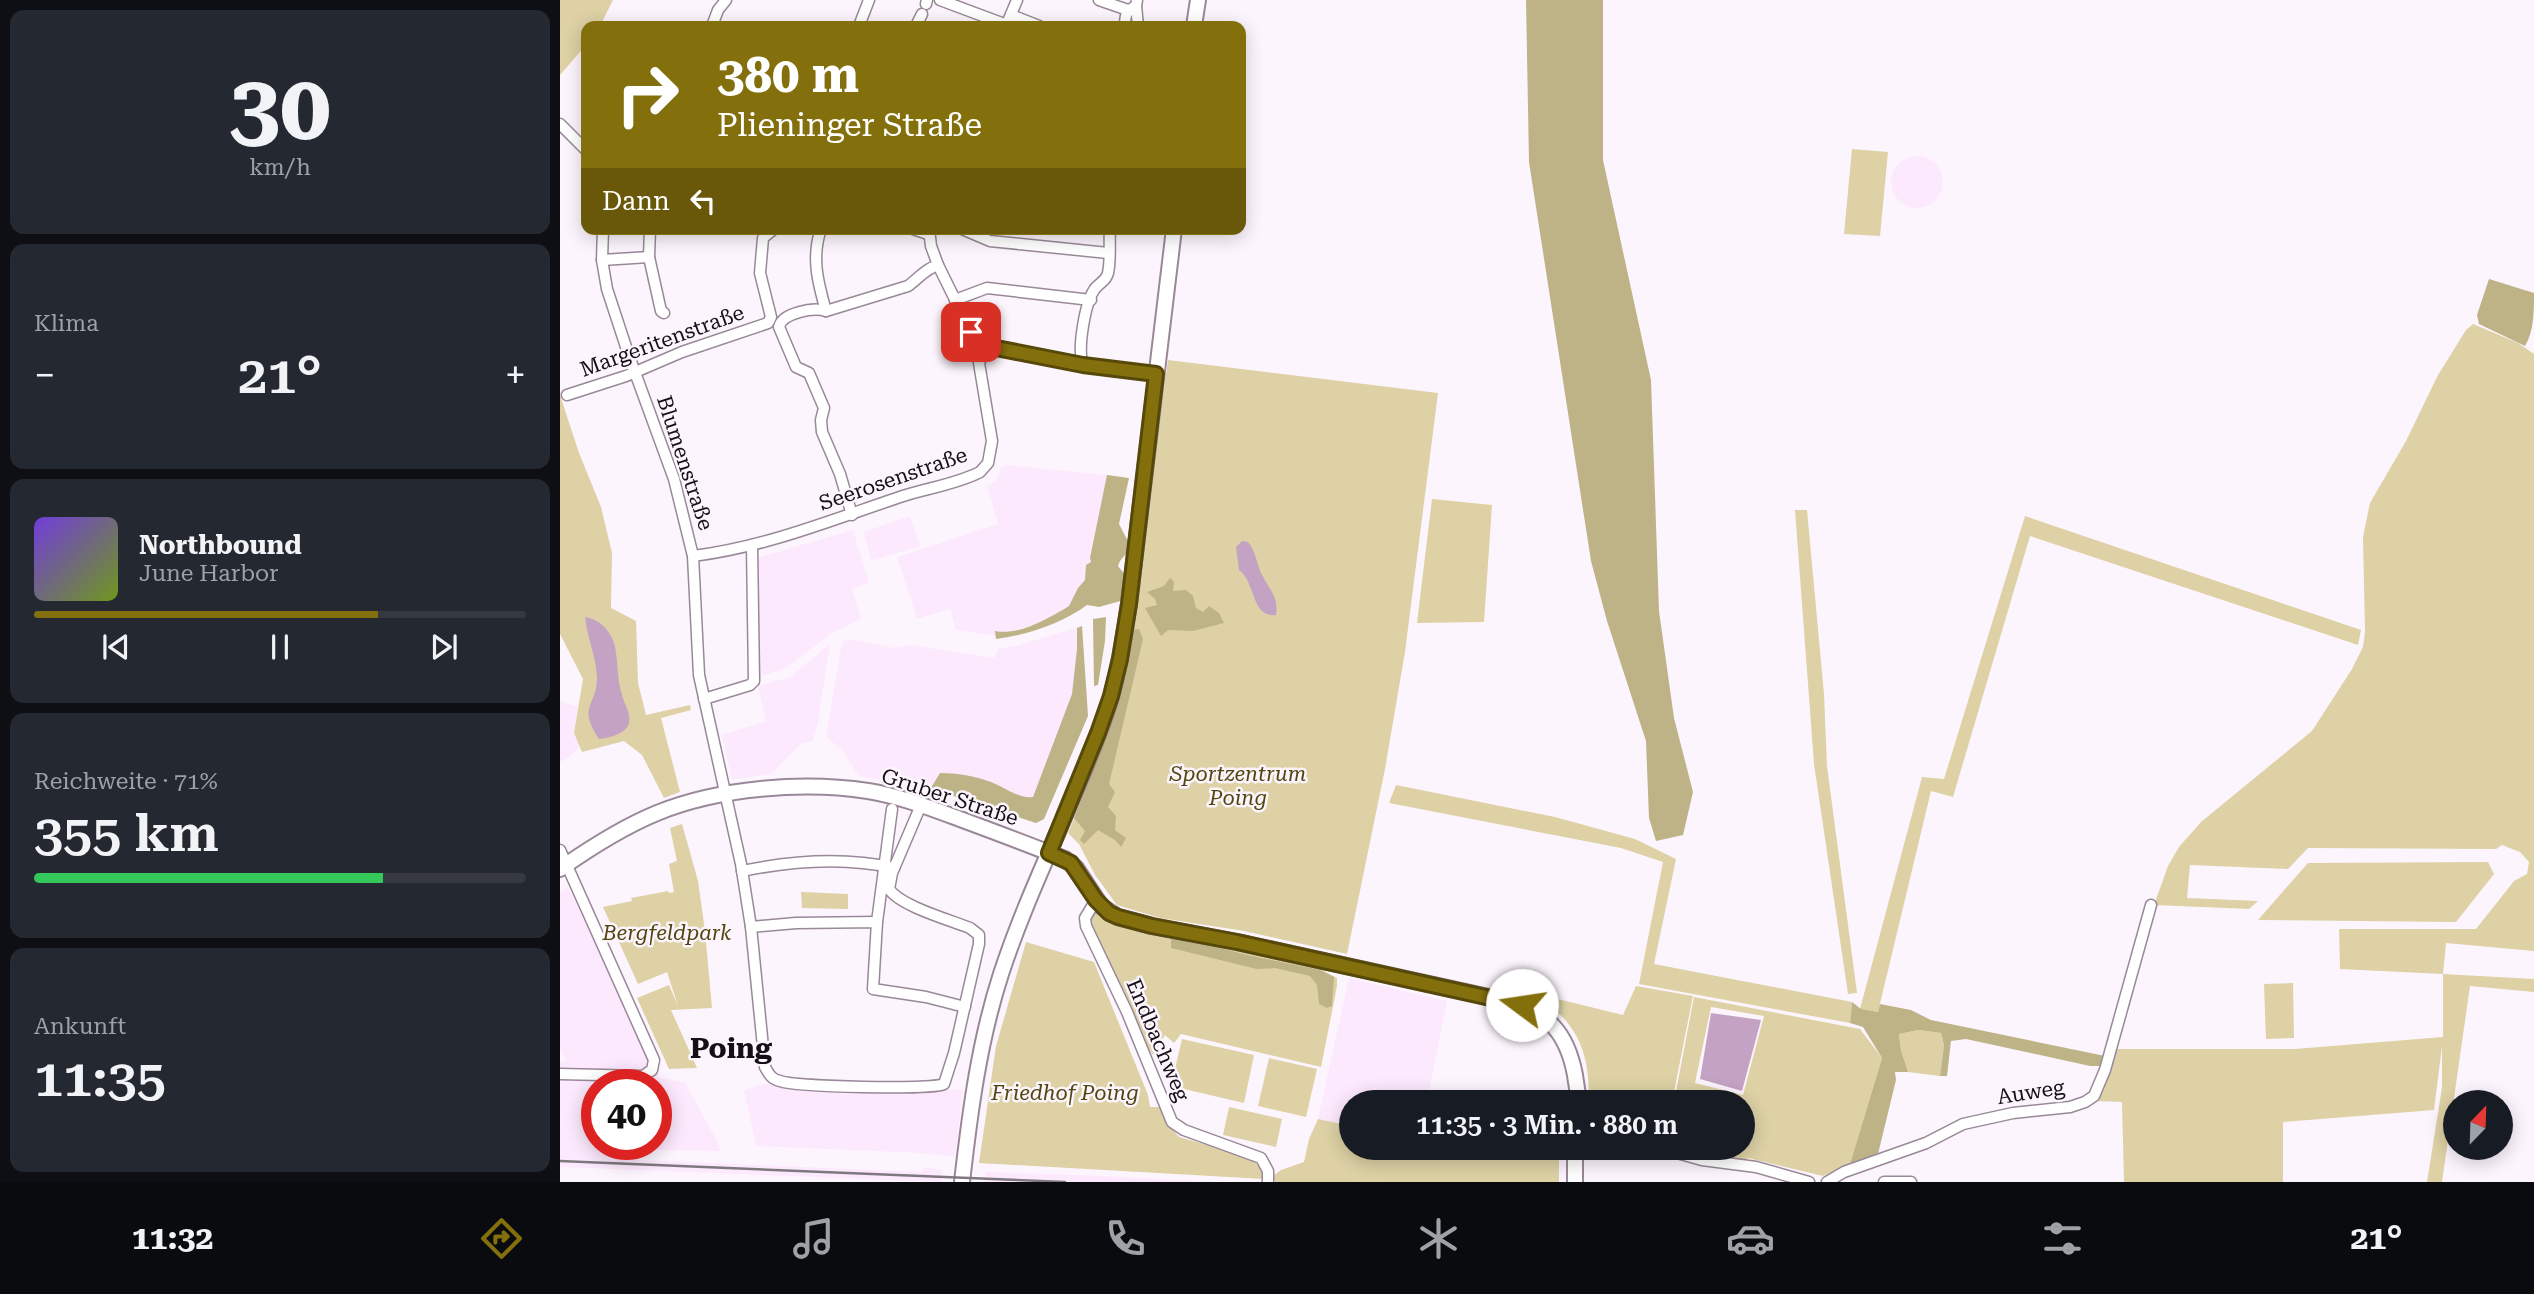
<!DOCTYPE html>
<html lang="de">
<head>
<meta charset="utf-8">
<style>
	body { margin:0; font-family:"Roboto Serif",serif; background:#242831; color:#f1f3f6; height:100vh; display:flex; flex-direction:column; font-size:26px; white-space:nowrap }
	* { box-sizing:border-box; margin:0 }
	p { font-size:23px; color:#9ea1a6 }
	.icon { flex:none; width:38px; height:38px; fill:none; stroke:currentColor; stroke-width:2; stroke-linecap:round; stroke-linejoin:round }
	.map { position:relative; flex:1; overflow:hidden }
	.panel { display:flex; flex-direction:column; gap:10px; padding:10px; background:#0d0f14; width:560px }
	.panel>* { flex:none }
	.banner { position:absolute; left:21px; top:21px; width:665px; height:214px; border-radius:14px; box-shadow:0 4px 18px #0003; background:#846f0d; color:#fff; overflow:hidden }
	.needle { width:46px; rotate:23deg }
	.controls { position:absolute; left:1883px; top:1090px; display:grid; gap:14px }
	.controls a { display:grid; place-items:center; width:70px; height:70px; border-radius:50%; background:#171b24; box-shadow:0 4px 18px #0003; font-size:35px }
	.speed { position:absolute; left:21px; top:1069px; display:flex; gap:14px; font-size:35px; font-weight:700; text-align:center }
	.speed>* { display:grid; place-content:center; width:91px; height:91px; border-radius:50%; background:#171b24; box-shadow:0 4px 18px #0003; line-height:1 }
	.speed .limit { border:10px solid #d22; background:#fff; color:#111 }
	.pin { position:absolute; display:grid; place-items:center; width:60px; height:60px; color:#fff; margin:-30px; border-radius:14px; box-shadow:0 4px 10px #0006 }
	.me { position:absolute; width:77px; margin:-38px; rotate:284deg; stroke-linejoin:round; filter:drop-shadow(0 0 5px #0008) }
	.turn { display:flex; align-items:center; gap:24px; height:147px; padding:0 21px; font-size:32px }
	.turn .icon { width:91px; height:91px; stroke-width:2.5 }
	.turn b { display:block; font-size:49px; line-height:60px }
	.then { display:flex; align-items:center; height:66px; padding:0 21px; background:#0003; gap:14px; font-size:26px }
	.big { font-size:52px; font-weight:600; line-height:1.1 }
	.panel .tile { flex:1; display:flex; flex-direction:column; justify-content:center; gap:10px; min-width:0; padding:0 24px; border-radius:14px; background:#242831 }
	.panel .dial { align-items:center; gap:0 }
	.dial b { font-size:91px; line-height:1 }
	.song { display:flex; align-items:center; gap:21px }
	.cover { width:84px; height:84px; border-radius:10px; background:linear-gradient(135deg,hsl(260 70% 55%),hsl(80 70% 35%)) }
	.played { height:7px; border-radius:4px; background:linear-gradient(90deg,#846f0d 70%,#363941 70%) }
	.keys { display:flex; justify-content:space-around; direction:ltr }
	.heat { display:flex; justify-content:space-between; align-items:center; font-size:38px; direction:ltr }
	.charge { height:10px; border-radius:5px; background:linear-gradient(90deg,#34c759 71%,#363941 0) }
	.trip { position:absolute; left:779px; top:1090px; width:416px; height:70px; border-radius:35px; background:#171b24; box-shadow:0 4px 18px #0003; font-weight:600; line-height:70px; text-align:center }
	.dock { display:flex; height:112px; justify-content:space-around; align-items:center; background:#090b0e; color:#9ea1a6 }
	.dock .icon { width:49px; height:49px }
	.dock .current { color:#846f0d }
	.dock b { font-size:32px; color:#f1f3f6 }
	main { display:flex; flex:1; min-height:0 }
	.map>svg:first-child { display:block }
</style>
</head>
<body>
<main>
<section class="panel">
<div class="tile dial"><b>30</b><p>km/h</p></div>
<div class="tile"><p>Klima</p>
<div class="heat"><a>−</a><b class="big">21°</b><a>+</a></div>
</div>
<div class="tile">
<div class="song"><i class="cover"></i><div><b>Northbound</b><p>June Harbor</p></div></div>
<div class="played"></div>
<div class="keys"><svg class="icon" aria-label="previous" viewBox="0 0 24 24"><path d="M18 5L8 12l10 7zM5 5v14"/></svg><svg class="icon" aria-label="pause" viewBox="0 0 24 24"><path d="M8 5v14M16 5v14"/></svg><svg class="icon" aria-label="next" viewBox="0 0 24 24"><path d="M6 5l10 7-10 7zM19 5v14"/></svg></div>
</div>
<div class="tile"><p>Reichweite · 71%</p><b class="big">355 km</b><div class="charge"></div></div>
<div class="tile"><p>Ankunft</p><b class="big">11:35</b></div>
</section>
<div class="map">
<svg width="1974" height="1182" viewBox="0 0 1974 1182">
	<rect width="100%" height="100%" fill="#fdf5fd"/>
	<g fill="#fde9fd" fill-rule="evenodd">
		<circle cx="1357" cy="182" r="26"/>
		<polygon points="447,465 565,477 557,515 508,614 437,636 396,630 390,609 357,619 337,557 438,524 427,486 436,481 441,467"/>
		<polygon points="350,516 360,546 311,561 304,532"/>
		<polygon points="293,530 309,583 292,589 301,619 272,633 226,668 199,677 196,558"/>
		<polygon points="522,626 528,716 484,819 476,823 376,791 299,776 281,749 266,737 282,642 289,639 334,648 350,645 434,658 438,649 459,645"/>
		<polygon points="270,644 258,722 252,742 242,743 211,774 172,780 162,735 206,721 198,686 230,677"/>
		<polygon points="0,701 18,707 14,733 20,746 8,758 0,762"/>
		<path d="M8 887 99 1078 125 1082 159 1145 160 1151 91 1150 90 1155H79V1160L363 1172V1167L382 1170 381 1182 0 1167V1061H6L0 1048V893ZM37 1085H96V1144H37Z"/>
		<polygon points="789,978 887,1001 867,1102 791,1102 791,1126 758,1119"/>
		<polygon points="203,1084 403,1090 395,1157 361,1153 196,1146 184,1090"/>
		<polygon points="426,1172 545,1176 648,1182 424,1182"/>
	</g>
	<g fill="#ddd1a5" fill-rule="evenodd">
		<polygon points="0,0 53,0 40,26 26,26 26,45 0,75"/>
		<polygon points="1292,149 1328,152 1320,236 1284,234"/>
		<polygon points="1913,324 1958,343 1974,354 1974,951 1886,943 1883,974 1974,979 1974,992 1910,986 1882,1182 1867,1182 1882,1087 1882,1046 1874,1110 1723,1122 1723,1182 1564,1182 1562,1102 1535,1101 1552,1068 1555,1049 1735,1049 1883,1037 1883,974 1780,969 1779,929 1916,929 1954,881 1967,874 1969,862 1960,852 1942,845 1936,849 1748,848 1728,869 1630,865 1627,898 1698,901 1689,909 1594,905 1608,866 1619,847 1641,822 1752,731 1792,669 1803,647 1805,632 1803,537 1810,503 1846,441 1878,375 1906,330"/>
		<polygon points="608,360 878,393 845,652 825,769 787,954 684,931 600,918 557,905 535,875 519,844 508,833 540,756 566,666"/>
		<polygon points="0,395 19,453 41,507 52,553 51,608 76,621 78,683 86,715 130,705 131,710 101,718 120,792 104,798 82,755 64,741 22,752 14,733 23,679 0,634"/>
		<polygon points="872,499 932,505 924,622 857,623"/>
		<polygon points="1235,510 1247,510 1264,694 1267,766 1297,993 1288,994 1254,764"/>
		<polygon points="1465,516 1801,630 1798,645 1470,536 1393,797 1371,791 1318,1012 1300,1009 1362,777 1384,779"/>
		<polygon points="836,785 995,817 1075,839 1116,859 1094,964 1292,1002 1290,1023 1079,984 1103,862 1061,848 829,803"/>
		<polygon points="122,824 138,881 145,931 152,1008 111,1010 137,1068 109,1069 77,998 109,985 118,1006 107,972 78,984 43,907 72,901 71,898 108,891 109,893 114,892 109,864 117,861 110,828"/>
		<polygon points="1928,862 1934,874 1896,922 1698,920 1748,863"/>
		<polygon points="241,892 288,894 288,909 242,908"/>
		<polygon points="539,912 760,969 777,978 777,986 761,1067 621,1034 614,1043 605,1035 593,1055 584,1043 530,927 529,919 534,913"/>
		<polygon points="466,942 534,962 588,1095 590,1107 601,1107 607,1123 619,1137 690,1157 700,1168 704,1179 419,1163 436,1046"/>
		<polygon points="1733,983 1734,1038 1706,1039 1704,984"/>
		<path d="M1076 986 1133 996 1112 1102H1032L1029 1097C1029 1045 1013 1015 965 991L1063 1015Z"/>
		<path d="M1134 997 1300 1029 1322 1058 1290 1164 1263 1176 1188 1158 1184 1163C1166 1160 1150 1153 1132 1148H1183V1102H1114ZM1151 1007 1204 1016 1183 1095 1135 1083Z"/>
		<polygon points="1358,1030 1381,1033 1384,1045 1380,1076 1348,1072 1341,1050 1339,1034"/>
		<polygon points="622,1039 694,1055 684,1103 611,1086"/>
		<polygon points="709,1058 757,1069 746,1117 698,1106"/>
		<polygon points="669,1107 722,1119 716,1147 663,1135"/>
		<polygon points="758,1119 791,1126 791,1148 999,1148 999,1182 715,1182 713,1176 721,1170 744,1162 749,1139"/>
		<polygon points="1030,1148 1091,1148 1114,1157 1030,1155"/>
	</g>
	<g fill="#beb387">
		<polygon points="966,0 1043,0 1043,160 1091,380 1099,611 1114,718 1133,792 1123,835 1096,841 1089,818 1086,741 1047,621 1031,561 969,162"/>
		<path d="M1929 279 1974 293C1974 311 1974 331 1965 346L1919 324 1917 315Z"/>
		<path d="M547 475 569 478 559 524 571 547C567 555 560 558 558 566L566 576 564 600 539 607 527 605C501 624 467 635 436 639L435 631C459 636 489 618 509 606L518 588 525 580 526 565 531 562 530 558Z"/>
		<polygon points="610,578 614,582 613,591 626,590 633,596 636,608 643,612 649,606 659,613 664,623 633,631 608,630 601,636 585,608 597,605 595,599 587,592 604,586"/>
		<polygon points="546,617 545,641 538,685 534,686 533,619"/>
		<path d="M522 626 528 716 484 819 476 823 384 793 369 791 380 773C397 773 415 776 431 782 445 787 458 799 473 797L512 694 517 649V628Z"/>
		<path d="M579 629 583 639 549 784 555 792 548 807 556 816 555 830 566 838 561 847 555 840 538 830 524 844 520 840 525 831 514 818C539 757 561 696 571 630Z"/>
		<polygon points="611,935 687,955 760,970 774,977 772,1006 767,1008 759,1004 757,985 750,976 715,968 697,969 611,948"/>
		<polygon points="1292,1002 1301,1009 1318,1012 1320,1004 1351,1010 1371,1020 1545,1056 1542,1066 1530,1066 1406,1039 1391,1041 1387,1076 1380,1076 1384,1045 1381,1033 1358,1030 1339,1034 1341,1050 1348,1072 1335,1072 1336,1080 1318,1154 1290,1164 1322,1058 1303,1027 1290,1023"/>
	</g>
	<g fill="#c4a2c4">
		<path d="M682 541 688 542C697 554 696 562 701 573 709 589 719 597 716 615 691 618 696 582 679 570L676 547Z"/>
		<path d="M25 617C38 619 48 628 53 640 59 657 56 677 62 695 64 704 73 716 68 726 62 735 49 738 39 739 17 705 37 707 37 677 36 656 27 637 25 617Z"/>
		<polygon points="1151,1013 1201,1020 1182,1091 1140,1079"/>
	</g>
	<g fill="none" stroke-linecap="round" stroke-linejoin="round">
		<defs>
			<g id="street">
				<polyline points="380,0 447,25"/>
				<polyline points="539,0 568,10"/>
				<polyline points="366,4 367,0"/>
				<polyline points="576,6 578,26"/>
				<polyline points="451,15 479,26"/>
				<polyline points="449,19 457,0"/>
				<polyline points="152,26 158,10 166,0"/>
				<polyline points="299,26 309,0"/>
				<polyline points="356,26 362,14"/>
				<path d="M565 26C565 15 566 11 576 6L577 0"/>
				<polyline points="0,124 26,150"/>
				<path d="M43 229 42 260 47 289 69 356 114 479 133 556 139 675 181 864 191 927 205 1067C209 1074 211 1079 220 1081 236 1087 371 1090 384 1084L394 1053 419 944V935L410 928C390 920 340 906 329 889L332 873 361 805"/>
				<polyline points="90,229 89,257 101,311 104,313"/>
				<path d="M261 229C251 257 258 283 266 311"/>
				<polyline points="353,229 368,234"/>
				<polyline points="369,229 371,246 378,265 411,332 426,346 523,365 596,374"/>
				<polyline points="402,229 430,241 548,253"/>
				<polyline points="42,260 89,257"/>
				<polyline points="395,300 427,288 531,300"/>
				<path d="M523 365C517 349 525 304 534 290 538 283 546 282 548 273 551 260 549 243 550 229"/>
				<polyline points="7,395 66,376 122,352 208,323 211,317 200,273 203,238 214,229"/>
				<path d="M292 515 280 474 262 432 261 420 264 408 249 373 236 367 219 327C222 313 253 307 266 311L348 286C359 278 365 269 378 265"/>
				<path d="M133 556C206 547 274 519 343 496 368 488 397 484 420 472L428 463 432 441 419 363 426 346"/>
				<polyline points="144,699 190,685 194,681 192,545"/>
				<polyline points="0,850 94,1060 92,1070 83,1076 0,1074"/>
				<path d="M182 871C231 861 285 857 334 868"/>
				<polyline points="536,900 525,918 526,926 567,1012 612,1122 624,1130 701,1158 708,1171 708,1182"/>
				<polyline points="317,922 332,809"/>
				<polyline points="191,927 236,923 317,922 313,989 366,997 405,1007"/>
				<polyline points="1099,1148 1142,1160 1196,1167 1249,1182"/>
				<polyline points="1267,1182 1284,1172 1366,1143 1403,1124 1453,1113 1510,1107 1525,1102 1534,1096 1545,1070 1591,905"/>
				<polyline points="1324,1182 1351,1182"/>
			</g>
			<g id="secondary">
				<polyline points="634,26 638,0"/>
				<path d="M0 869C30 848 63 827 97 813 158 788 243 781 308 791 339 796 370 808 400 819 435 832 470 845 505 859L516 868 541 906 558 917 592 926 677 942 947 1001C989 1013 1007 1033 1015 1075 1016 1085 1019 1092 1017 1102"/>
				<polyline points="1015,1148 1015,1182"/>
				<path d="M402 1182C410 1112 419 1042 441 974 470 885 515 802 546 713 558 678 563 641 569 604L614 229"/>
			</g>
		</defs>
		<use href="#street" stroke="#989" stroke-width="13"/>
		<use href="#secondary" stroke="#989" stroke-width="18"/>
		<use href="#street" stroke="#fff" stroke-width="10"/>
		<use href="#secondary" stroke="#fff" stroke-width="14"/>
		<polyline stroke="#7f787f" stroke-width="2.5" points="0,1161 505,1182"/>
	</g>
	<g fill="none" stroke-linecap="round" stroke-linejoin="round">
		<defs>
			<polyline id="route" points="411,332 426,346 523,365 596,374 569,604 560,659 551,696 538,733 489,853 511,863 536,900 549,913 558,917 592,926 677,942 962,1005"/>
		</defs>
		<use href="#route" stroke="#564808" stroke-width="18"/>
		<use href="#route" stroke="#846f0d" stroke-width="12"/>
	</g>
	<g text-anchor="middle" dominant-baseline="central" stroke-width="5" stroke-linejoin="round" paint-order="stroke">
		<g font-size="21" fill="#161016" stroke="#fdf5fd">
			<text transform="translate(102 341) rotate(-20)">Margeritenstraße</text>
			<text transform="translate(125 463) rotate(72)">Blumenstraße</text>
			<text transform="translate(333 479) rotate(-19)">Seerosenstraße</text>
			<text transform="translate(390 797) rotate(18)">Gruber Straße</text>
			<text transform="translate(598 1040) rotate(67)">Endbachweg</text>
			<text transform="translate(1471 1092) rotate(-9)">Auweg</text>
		</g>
		<g font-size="21" font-style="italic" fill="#52460f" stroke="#fdf5fd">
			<text x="678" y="774">Sportzentrum<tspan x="678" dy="24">Poing</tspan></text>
			<text x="107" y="933">Bergfeldpark</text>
			<text x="505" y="1093">Friedhof Poing</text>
		</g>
		<g font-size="28" font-weight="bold" fill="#161016" stroke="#fdf5fd">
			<text x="171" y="1048">Poing</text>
		</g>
	</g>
</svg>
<div class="controls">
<a><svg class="needle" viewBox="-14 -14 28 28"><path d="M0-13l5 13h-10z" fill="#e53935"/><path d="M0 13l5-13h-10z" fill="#9ea1a6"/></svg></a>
</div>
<div class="speed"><div class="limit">40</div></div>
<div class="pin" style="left:411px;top:332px;background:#d93025"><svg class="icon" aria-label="arrive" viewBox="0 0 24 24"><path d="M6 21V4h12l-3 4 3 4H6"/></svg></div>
<svg class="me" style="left:962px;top:1005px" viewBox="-20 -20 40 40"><circle r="19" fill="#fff"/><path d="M0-13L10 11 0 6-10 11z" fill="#846f0d"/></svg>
<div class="trip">11:35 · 3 Min. · 880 m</div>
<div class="banner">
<div class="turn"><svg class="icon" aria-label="right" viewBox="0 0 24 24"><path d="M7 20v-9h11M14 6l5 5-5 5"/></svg><div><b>380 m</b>Plieninger Straße</div></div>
<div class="then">Dann<svg class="icon" aria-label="left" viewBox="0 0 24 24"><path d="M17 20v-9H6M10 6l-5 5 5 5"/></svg></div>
</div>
</div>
</main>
<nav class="dock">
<b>11:32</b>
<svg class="icon current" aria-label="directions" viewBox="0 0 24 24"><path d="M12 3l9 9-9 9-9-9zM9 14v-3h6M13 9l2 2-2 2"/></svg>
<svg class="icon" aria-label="music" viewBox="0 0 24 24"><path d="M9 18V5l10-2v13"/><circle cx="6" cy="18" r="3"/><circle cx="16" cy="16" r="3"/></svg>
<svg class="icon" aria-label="phone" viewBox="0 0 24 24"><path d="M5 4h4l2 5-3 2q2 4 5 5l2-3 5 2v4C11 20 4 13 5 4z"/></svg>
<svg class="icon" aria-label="climate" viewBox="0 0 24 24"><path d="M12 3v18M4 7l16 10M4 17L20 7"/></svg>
<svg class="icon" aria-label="car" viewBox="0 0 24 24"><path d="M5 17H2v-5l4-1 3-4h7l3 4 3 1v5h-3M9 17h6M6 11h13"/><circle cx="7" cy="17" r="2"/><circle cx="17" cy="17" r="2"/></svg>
<svg class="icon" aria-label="filters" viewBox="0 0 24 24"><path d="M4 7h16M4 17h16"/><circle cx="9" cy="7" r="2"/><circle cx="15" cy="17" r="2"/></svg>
<b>21°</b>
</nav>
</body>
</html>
